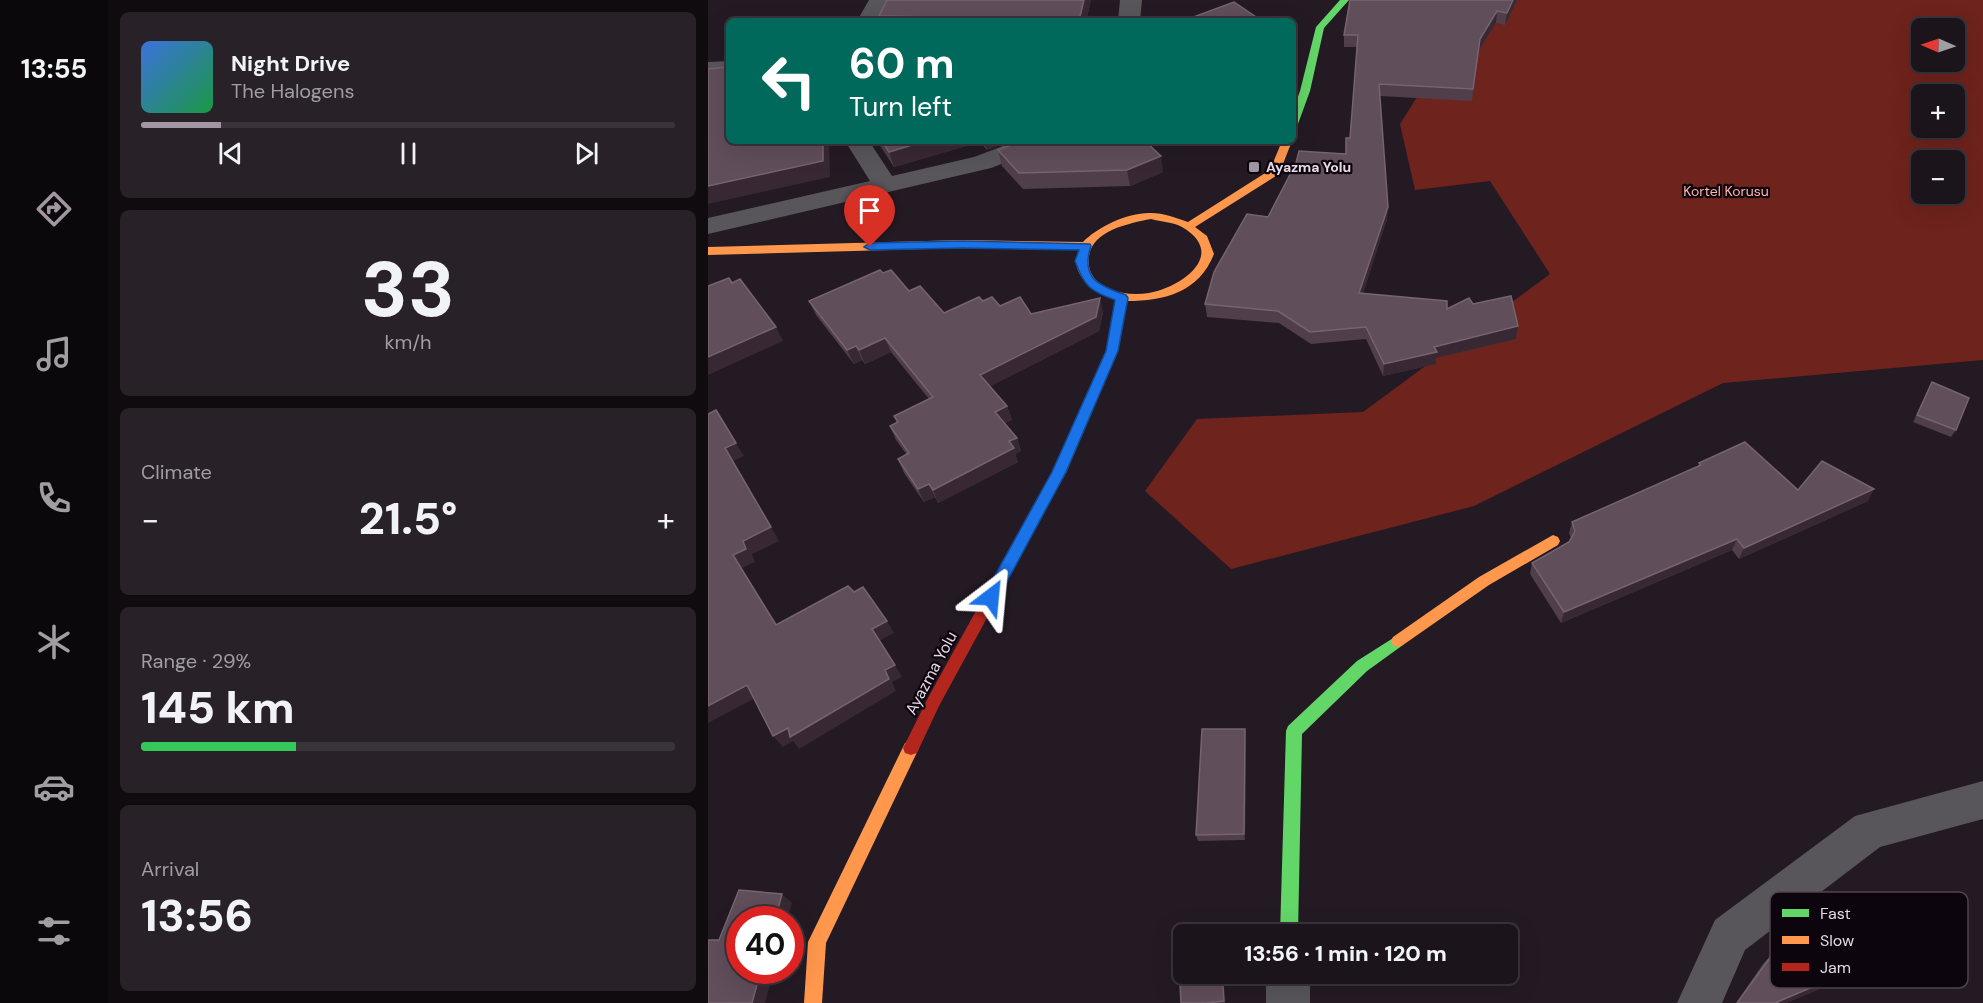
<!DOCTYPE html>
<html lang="en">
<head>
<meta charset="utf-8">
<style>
	body { margin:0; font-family:"DM Sans",sans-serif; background:#282128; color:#f1f3f6; height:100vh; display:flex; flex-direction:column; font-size:22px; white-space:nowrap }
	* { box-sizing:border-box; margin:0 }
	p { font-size:20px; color:#a09ea3 }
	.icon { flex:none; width:33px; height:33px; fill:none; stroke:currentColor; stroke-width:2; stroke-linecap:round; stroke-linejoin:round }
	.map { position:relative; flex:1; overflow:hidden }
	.side { display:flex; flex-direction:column; gap:12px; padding:12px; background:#0f0b0f; width:600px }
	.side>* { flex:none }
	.hud { position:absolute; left:18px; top:18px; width:570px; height:126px; border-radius:9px; box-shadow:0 6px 24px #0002,0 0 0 2px #39333a; background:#00695c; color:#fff; overflow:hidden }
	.needle { width:39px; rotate:272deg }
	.fabs { position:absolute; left:1203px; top:18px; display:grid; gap:12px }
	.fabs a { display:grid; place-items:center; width:54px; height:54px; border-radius:9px; background:#1b141b; box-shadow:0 6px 24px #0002,0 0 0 2px #39333a; font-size:30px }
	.speed { position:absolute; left:18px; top:906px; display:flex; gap:12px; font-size:30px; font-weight:700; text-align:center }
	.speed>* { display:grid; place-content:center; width:78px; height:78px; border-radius:50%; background:#1b141b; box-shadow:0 6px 24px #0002,0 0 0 2px #39333a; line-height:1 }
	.speed .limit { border:9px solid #d22; background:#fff; color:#111 }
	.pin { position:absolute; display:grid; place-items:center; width:51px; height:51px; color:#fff; margin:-62px -26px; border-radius:50% 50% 50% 0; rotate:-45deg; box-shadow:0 0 6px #0007 }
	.pin .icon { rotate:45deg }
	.me { position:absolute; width:66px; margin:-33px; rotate:29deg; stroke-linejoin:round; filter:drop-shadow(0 0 4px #0008) }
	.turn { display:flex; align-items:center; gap:21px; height:126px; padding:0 24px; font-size:27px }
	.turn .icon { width:78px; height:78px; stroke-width:2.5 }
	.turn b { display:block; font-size:42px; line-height:51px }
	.big { font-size:45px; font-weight:800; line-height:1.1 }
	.side .card { flex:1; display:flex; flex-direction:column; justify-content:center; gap:9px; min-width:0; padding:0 21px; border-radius:9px; background:#282128 }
	.side .dial { align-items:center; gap:0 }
	.dial b { font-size:78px; line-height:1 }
	.song { display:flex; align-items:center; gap:18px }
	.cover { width:72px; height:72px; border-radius:9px; background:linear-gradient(135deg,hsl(220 70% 55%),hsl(140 70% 35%)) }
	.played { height:6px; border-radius:3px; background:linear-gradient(90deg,#a196a1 15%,#39333a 15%) }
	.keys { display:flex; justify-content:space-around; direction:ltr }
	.heat { display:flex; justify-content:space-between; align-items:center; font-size:33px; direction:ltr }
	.charge { height:9px; border-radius:4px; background:linear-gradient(90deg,#34c759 29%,#39333a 0) }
	.trip { position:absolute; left:465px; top:924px; width:345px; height:60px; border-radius:9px; background:#1b141b; box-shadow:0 6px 24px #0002,0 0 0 2px #39333a; font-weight:800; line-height:60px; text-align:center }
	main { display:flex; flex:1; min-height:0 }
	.tabs { display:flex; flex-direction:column; width:108px; justify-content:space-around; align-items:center; background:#0b080b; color:#a09ea3 }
	.tabs .icon { width:42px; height:42px }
	.tabs .on { color:#a196a1 }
	.tabs b { font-size:27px; color:#f1f3f6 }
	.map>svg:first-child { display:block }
</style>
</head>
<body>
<main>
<nav class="tabs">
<b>13:55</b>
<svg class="icon on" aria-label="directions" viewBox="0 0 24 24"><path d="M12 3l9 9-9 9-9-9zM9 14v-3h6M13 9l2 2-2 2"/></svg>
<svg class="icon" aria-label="music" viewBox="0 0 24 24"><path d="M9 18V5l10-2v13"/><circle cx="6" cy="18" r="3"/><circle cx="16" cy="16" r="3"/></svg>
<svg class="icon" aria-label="phone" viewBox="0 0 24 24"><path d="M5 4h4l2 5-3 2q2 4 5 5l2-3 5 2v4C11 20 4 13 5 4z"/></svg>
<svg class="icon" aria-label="climate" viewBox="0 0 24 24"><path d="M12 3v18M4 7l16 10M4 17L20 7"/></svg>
<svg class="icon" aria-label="car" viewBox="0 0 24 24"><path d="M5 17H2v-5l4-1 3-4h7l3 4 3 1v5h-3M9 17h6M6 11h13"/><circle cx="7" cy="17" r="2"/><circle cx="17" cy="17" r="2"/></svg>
<svg class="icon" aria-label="filters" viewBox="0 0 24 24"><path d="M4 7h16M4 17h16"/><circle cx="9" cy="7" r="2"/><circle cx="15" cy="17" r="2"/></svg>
</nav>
<section class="side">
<div class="card">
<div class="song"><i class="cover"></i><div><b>Night Drive</b><p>The Halogens</p></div></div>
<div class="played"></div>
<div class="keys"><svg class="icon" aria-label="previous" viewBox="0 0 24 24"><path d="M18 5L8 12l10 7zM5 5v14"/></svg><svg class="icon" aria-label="pause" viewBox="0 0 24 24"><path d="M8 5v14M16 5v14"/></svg><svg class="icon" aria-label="next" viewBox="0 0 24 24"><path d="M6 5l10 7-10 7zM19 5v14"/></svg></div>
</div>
<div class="card dial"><b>33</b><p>km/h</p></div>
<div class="card"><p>Climate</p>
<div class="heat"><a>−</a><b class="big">21.5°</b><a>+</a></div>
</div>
<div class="card"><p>Range · 29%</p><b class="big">145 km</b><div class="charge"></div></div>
<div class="card"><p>Arrival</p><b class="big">13:56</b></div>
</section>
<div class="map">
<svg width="1275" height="1003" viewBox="0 0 1275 1003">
	<rect width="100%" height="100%" fill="#241a24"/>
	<path fill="#6e231c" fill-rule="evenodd" d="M781 0H1275V360L1015 383 766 506 523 569 437 491 489 419 655 412 842 274 782 181 707 190 692 124 742 45ZM1214 28H1246V62H1214ZM1214 94H1246V128H1214ZM1214 160H1246V194H1214Z"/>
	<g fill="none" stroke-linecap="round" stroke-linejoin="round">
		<g fill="#58565b" fill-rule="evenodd">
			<polygon points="161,0 183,0 171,21 149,21"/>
			<polygon points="412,0 434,0 432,21 410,21"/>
			<polygon points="21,61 21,75 0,76 0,62"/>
			<polygon points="137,141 161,141 184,176 266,157 308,141 342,141 339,146 283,168 0,234 0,218 162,181"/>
			<polygon points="1275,781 1275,819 1172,847 1037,950 1014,1003 969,1003 1007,920 1147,816"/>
			<rect x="558" y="974" width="44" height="29"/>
		</g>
		<g fill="#63d668" fill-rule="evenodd">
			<polygon points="632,0 641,0 616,28 602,91 590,124 585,127 585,111 592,91 608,27"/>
			<polygon points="690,635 695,637 697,641 695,645 659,671 594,734 590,934 572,934 578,731 580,726 649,661"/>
		</g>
		<g fill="#ff974d" fill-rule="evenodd">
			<path d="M574 141H584L571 174 487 227 499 236 506 254C491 292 457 301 419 301L410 351 358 473 351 478 344 473 398 351 408 299C386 292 360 276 371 249L255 248 0 255V247L255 240 375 242C389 227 421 212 443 213 455 213 469 218 480 222L562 170ZM443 219C453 222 465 222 474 227 520 254 474 287 441 293 428 295 413 294 401 289 391 285 382 276 381 266 376 232 418 224 443 219Z"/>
			<polygon points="845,535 850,537 852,541 850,545 781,585 695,645 690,647 685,645 683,641 685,637 771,577"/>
			<polygon points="203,741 209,743 211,748 118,943 114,1003 96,1003 100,942 197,743"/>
		</g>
		<polygon fill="#b3261e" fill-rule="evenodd" points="351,468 358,473 231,706 209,753 203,755 197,753 195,748 221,696 346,469"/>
	</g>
	<g fill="#503e4a">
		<polygon points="383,0 378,21 172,21 171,16"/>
		<polygon points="809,0 797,25 788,23 771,50 764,101 672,96 679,219 655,293 739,309 765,304 808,339 728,358 728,364 675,376 658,339 603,344 571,323 499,317 497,304 560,217 638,154 642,138 649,47 636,47 636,35"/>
		<polygon points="169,141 302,141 279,150 272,142 186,167"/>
		<polygon points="290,150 455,172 422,186 315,189 294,166"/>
		<polygon points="175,273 236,313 275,301 292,306 323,314 395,312 391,331 282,386 299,406 304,420 297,423 309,438 313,451 307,454 310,462 230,503 227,497 216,502 196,473 190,459 199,455 188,440 182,426 189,423 186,416 221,399 183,352 157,364 154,360 146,364 108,315 101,301"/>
		<polygon points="1224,382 1248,430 1243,437 1205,422"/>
		<polygon points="991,463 1090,490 1160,501 1031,559 1024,550 853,623 822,574 824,563 861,542 863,538 861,533 864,522 990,467"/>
		<polygon points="537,729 538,735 537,840 490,841 488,835"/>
		<polygon points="512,929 517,1003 473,1003"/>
		<polygon points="1063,956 1152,972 1078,1003 1028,1003 1055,964"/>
	</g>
	<g fill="#382834">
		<polygon points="376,0 383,0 378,21 372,21"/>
		<polygon points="805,0 809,0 797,25 799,13"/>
		<polygon points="789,11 788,23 771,50 764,101 772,39"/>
		<polygon points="115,141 121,141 122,177 0,204 0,186"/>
		<polygon points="217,141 271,141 272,142 186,167 181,152"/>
		<polygon points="276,141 302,141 279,150"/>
		<polygon points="453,156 455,172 422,186 419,170"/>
		<polygon points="680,207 679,219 651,305 651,293"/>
		<polygon points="392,298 395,312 391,331 277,389 272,375"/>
		<polygon points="810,326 808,339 728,358 728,364 675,376 676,364 726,347"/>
		<polygon points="68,327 75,341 0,375 0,357"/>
		<polygon points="177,338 183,352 157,364 151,350"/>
		<polygon points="148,346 154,360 146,364 139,350"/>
		<polygon points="299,406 304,420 292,426 287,412"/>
		<polygon points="8,410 36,456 25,461 71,541 44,554 47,562 34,568 77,637 68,625 25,555 35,541"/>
		<polygon points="309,438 313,451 307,454 310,462 230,503 225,490 301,441"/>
		<polygon points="221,484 227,497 216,502 210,489"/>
		<polygon points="1166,489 1160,501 1031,559 1036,548"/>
		<polygon points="1029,539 1024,550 853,623 856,612"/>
		<polygon points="179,621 186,633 171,641 164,629"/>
		<polygon points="187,665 194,677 184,682 188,691 91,749 85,741 75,747 65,736"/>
		<polygon points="39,685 49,697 0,723 0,706"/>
		<polygon points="537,729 538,735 537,840 536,834"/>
		<polygon points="74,894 84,903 79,920 67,920"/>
		<polygon points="1161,963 1152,972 1078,1003 1068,1003"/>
		<polygon points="53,970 66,970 57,1003 44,1003"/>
		<polygon points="514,974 515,974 517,1003 516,1001"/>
	</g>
	<g fill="#604e5a" stroke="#756470" stroke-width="1.5">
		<polygon points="179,0 376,0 371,20 332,20 331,21 225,21 227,17 171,16"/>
		<polygon points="642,0 805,0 799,13 789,11 772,39 765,89 671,84 680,207 651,293 739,301 739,309 761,298 765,304 803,296 810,326 726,347 729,352 676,364 658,327 602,332 570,311 497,304 506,272 539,214 560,217 588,163 591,151 638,154 638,138 642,138 650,35 636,35"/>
		<polygon points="526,2 554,21 478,21 477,20"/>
		<polygon points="21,67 21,141 115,141 115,161 0,186 0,69"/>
		<polygon points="174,141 217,141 181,152"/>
		<polygon points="314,141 437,141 453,156 419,170 311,173 290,150"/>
		<polygon points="172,270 175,273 183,270 201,291 212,286 236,313 271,297 275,301 284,297 292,306 312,297 323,314 392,298 388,317 272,375 299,406 287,412 309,438 301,441 306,448 225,490 221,484 210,489 190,459 201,453 182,426 190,422 186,416 225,397 177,338 151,350 148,346 139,350 101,301"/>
		<polygon points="21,278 24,283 32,279 68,327 0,357 0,286"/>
		<polygon points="1224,382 1261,398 1248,430 1209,415"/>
		<polygon points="8,410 28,443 17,448 63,527 35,541 38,549 25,555 68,625 140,586 146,592 155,587 179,621 164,629 187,665 177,670 181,679 82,737 80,728 65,736 39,685 0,706 0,414"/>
		<polygon points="1037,442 1090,490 1114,461 1166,489 1036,548 1029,539 856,612 824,563 861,542 867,531 864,522 993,465 991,463"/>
		<polygon points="494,729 537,729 536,834 488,835"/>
		<polygon points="31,890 74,894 67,920 32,920 32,970 53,970 44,1003 0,1003 0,940 11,940"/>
		<polygon points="510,924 511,934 476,934 476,974 514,974 516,1001 498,1003 473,1003 469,928"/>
		<polygon points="1063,956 1161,963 1069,1002 1070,1003 1029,1003"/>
	</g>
	<path fill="#1a73e8" stroke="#114b97" stroke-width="1.5" d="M255 241 382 244 383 246C372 278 391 286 418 295L420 298 410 351 358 472 288 602H277L275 597 344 472 398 351 407 300C382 291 376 286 367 261L371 250 255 248 162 250 156 247 162 243Z"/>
	<rect fill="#a196a1" stroke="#0c050d" stroke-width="2" x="540" y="161" width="12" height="12" rx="3"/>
	<g text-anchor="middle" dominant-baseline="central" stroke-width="4.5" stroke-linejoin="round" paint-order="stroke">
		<g font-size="14" font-weight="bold" fill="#e4d8e5" stroke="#0c050d" text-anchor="start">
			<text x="558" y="167">Ayazma Yolu</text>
		</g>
		<g font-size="14" fill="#ffb4a7" stroke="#0c050d">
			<text x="1018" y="191">Kortel Korusu</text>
		</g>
		<g font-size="16" fill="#e4d8e5" stroke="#0c050d">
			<text transform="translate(223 673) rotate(-62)">Ayazma Yolu</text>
		</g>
	</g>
	<rect x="1062" y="892" width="198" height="96" rx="9" fill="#0c050d" stroke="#4d444e" stroke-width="1.5"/>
	<rect x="1074" y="909" width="27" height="8" fill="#63d668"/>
	<rect x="1074" y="936" width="27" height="8" fill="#ff974d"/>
	<rect x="1074" y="963" width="27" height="8" fill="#b3261e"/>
	<g font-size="16" fill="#e4d8e5">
		<text x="1112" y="919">Fast</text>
		<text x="1112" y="946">Slow</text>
		<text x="1112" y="973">Jam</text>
	</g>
</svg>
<div class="fabs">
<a><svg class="needle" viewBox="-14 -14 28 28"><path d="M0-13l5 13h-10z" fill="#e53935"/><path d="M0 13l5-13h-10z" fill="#a09ea3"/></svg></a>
<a>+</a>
<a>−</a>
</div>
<div class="speed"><div class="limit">40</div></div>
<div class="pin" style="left:162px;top:247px;background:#d93025"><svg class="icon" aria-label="arrive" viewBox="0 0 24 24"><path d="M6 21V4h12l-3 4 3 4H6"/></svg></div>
<svg class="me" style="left:283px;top:597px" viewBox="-20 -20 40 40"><path d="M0-17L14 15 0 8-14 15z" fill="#1a73e8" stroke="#fff" stroke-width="4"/></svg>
<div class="trip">13:56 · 1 min · 120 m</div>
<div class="hud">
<div class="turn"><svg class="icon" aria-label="left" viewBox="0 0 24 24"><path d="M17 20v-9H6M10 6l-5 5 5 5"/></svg><div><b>60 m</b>Turn left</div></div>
</div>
</div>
</main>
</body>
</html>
